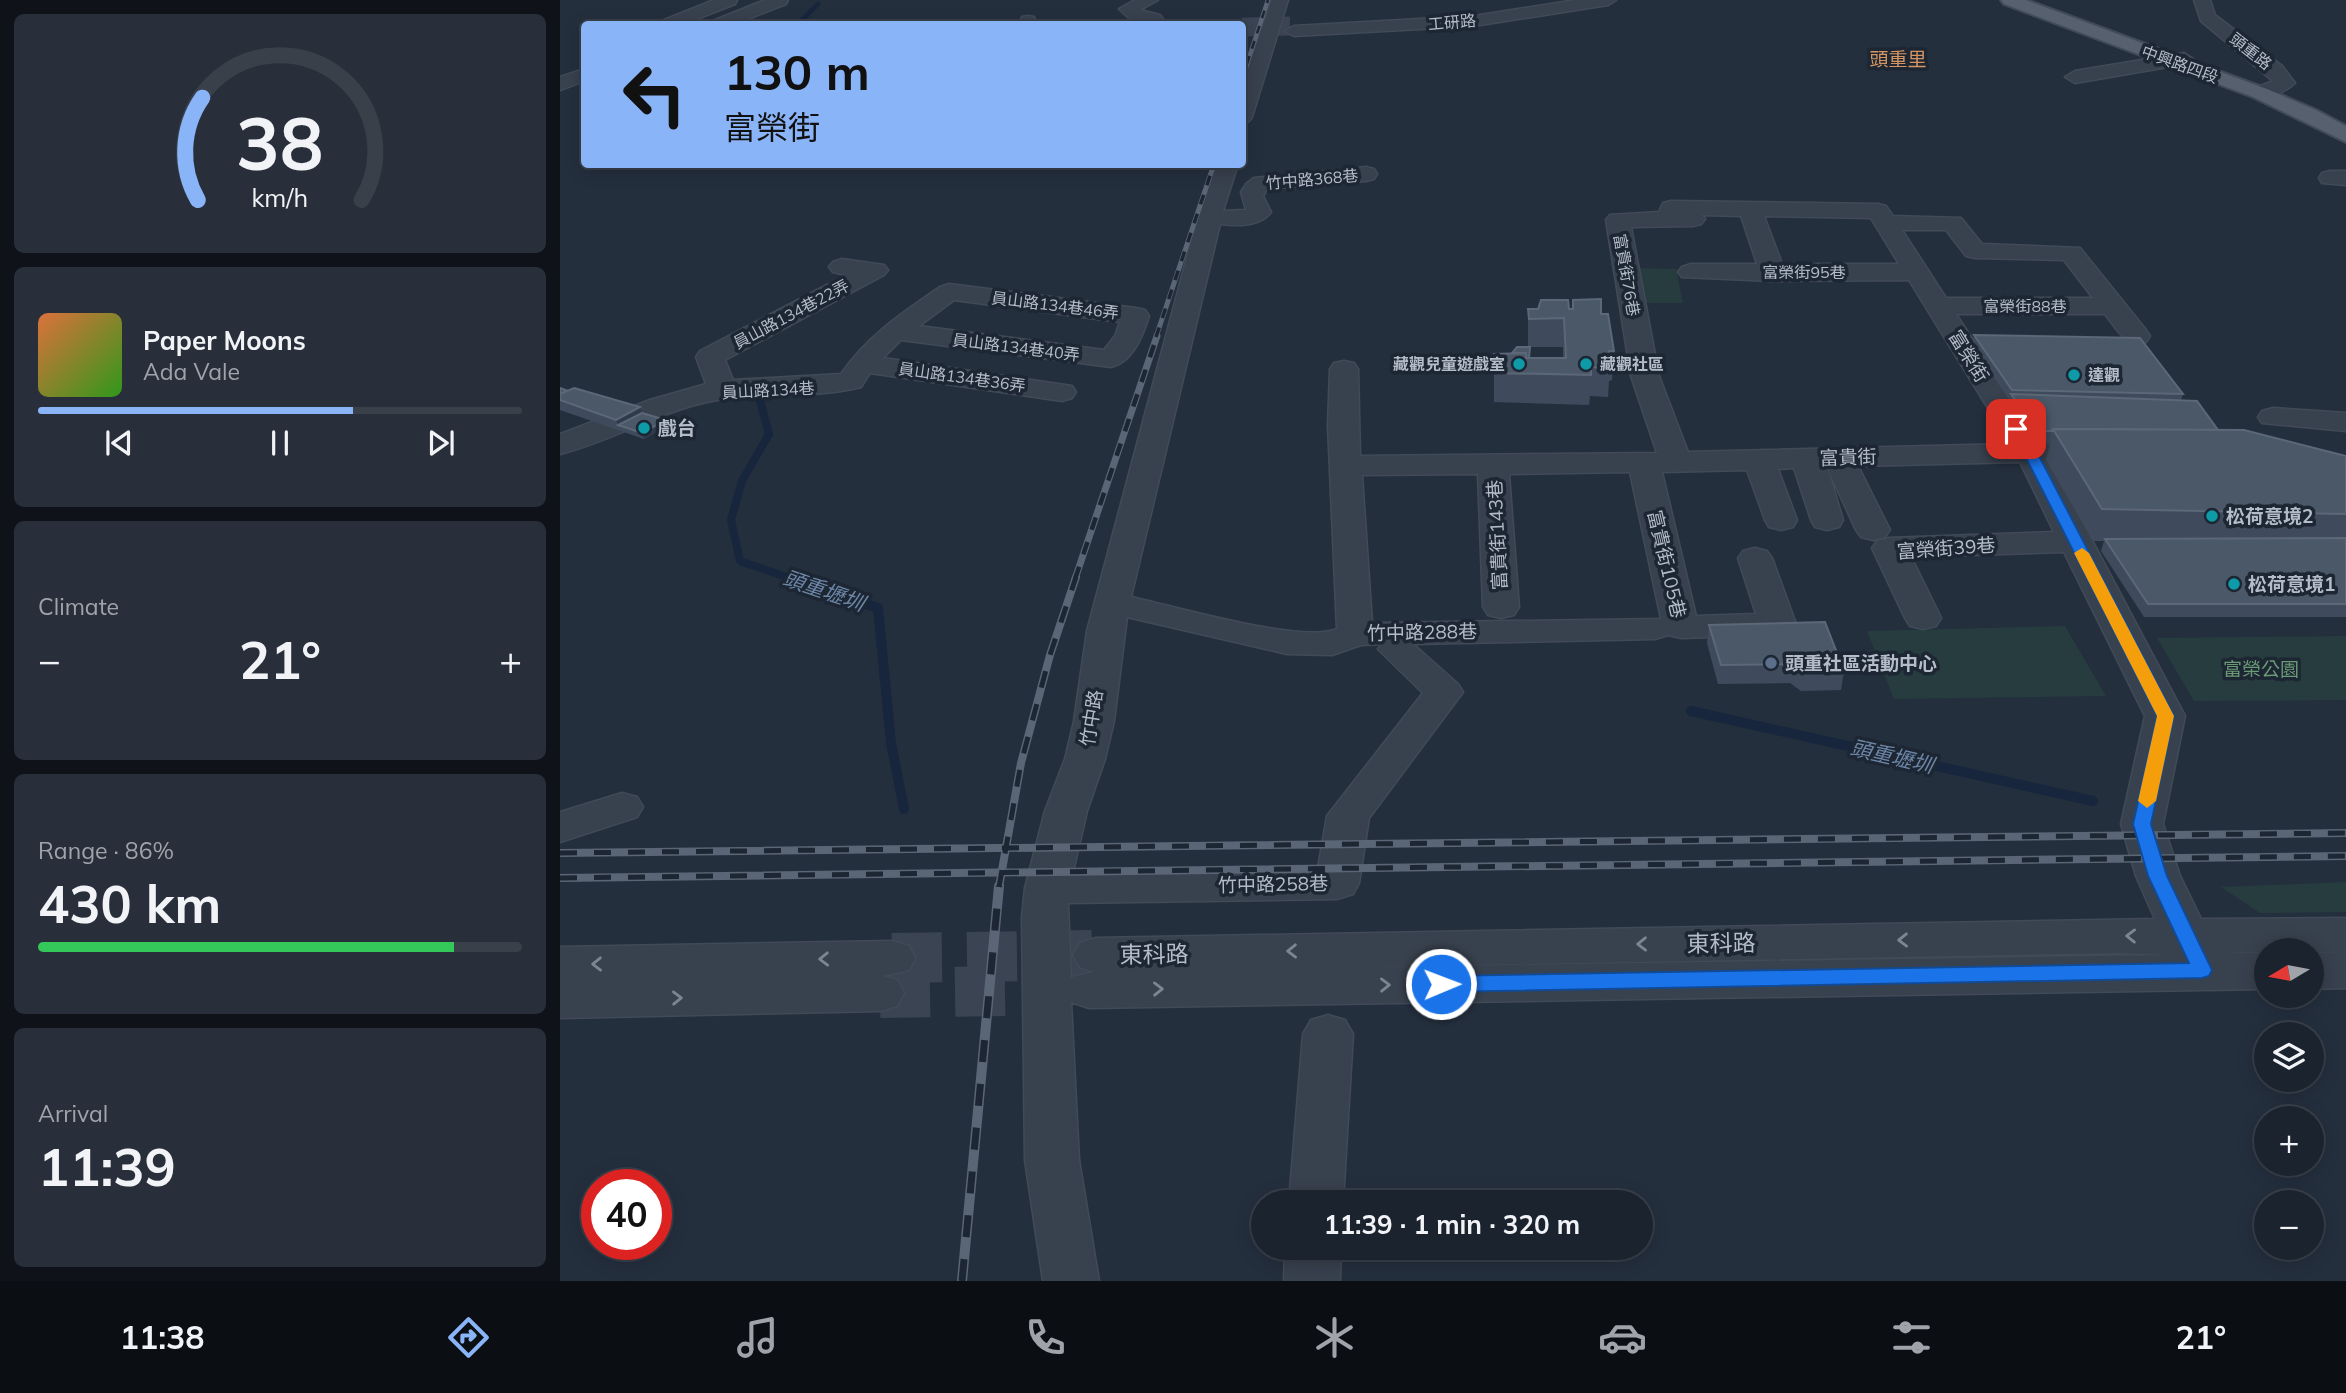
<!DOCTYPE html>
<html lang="en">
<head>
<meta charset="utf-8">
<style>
	body { margin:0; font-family:Mulish,"Noto Sans TC",sans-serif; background:#282f3a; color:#f1f3f6; height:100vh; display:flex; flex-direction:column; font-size:26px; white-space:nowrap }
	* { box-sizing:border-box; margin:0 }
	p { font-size:23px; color:#a0a4aa }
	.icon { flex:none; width:38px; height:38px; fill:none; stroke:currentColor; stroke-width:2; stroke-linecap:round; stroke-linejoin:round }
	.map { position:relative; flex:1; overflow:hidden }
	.side { display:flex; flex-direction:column; gap:14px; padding:14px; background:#0f1319; width:560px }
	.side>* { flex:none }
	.banner { position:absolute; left:21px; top:21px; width:665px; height:147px; border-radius:7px; box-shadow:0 4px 18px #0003,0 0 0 2px #39404a; background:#8ab4f8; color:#111; overflow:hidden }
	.needle { width:46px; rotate:260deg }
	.buttons { position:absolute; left:1694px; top:938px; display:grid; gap:14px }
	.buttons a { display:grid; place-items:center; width:70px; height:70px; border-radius:50%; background:#1b232e; box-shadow:0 4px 18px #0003,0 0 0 2px #39404a; font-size:35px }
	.speed { position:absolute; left:21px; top:1169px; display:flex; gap:14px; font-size:35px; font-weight:700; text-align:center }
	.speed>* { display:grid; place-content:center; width:91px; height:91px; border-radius:50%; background:#1b232e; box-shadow:0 4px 18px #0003,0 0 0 2px #39404a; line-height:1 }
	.speed .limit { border:10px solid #d22; background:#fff; color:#111 }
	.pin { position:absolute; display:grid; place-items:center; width:60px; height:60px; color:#fff; margin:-30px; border-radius:14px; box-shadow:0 4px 10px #0006 }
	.me { position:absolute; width:77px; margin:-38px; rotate:89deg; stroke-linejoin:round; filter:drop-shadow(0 0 5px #0008) }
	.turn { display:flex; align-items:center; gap:24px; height:147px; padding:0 28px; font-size:32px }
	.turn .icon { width:91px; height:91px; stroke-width:2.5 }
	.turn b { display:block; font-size:49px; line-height:60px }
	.big { font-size:52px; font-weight:700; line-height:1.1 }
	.side .card { flex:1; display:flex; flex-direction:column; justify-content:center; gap:10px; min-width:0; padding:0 24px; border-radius:10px; background:#282f3a }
	.side .dial { align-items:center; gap:0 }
	.dial svg { height:182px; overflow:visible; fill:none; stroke:#39404a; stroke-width:7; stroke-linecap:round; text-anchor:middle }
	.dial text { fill:#f1f3f6; stroke:none }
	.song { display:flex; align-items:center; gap:21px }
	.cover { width:84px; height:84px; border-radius:10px; background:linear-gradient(135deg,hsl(20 70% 55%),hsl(110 70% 35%)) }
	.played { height:7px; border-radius:4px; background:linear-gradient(90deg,#8ab4f8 65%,#39404a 65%) }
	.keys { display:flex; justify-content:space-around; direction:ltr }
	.heat { display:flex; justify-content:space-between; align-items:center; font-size:38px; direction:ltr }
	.charge { height:10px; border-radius:5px; background:linear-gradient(90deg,#34c759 86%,#39404a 0) }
	.trip { position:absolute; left:691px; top:1190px; width:402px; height:70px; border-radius:35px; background:#1b232e; box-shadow:0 4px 18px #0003,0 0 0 2px #39404a; font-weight:700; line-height:70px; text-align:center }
	.dock { display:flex; height:112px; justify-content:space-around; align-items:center; background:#0b0e12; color:#a0a4aa }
	.dock .icon { width:49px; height:49px }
	.dock .selected { color:#8ab4f8 }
	.dock b { font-size:32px; color:#f1f3f6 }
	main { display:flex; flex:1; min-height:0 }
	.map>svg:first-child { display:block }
</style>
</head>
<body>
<main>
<section class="side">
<div class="card dial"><svg viewBox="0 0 100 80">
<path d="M14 69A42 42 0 1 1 86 69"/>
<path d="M14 69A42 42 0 0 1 16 24" stroke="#8ab4f8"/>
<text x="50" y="56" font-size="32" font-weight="700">38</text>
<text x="50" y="72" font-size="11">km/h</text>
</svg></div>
<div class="card">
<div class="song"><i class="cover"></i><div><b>Paper Moons</b><p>Ada Vale</p></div></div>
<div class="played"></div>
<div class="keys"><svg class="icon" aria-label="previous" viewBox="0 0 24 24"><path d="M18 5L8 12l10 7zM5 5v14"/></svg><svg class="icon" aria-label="pause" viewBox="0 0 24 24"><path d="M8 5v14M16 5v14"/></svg><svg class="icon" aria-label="next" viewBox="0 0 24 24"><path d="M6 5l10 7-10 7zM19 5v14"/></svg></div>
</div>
<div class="card"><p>Climate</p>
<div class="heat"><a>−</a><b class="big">21°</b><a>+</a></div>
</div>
<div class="card"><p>Range · 86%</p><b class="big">430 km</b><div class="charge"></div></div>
<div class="card"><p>Arrival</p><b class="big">11:39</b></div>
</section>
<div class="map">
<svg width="1786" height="1281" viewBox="0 0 1786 1281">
	<rect width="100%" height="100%" fill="#242f3e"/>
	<g fill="#263c3f">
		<polygon points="1074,268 1116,269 1123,303 1079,303"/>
		<polygon points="1505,626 1546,696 1334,699 1307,631"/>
		<polygon points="1786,636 1786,700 1634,701 1597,638"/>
		<polygon points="1786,882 1786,912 1700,913 1661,887"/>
	</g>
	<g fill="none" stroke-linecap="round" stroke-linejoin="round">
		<polyline stroke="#17263c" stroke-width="5" points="238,24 258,4"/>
		<polyline stroke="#17263c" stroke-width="8" points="200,401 209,434 182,481 171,520 180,561 232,579"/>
		<g stroke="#17263c" stroke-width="10">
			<polyline points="227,577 318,608 331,743 344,809"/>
			<polyline points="1131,711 1533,801"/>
		</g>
		<polyline stroke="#3a4453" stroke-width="19" stroke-dasharray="19 10" stroke-linecap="butt" points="682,27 735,26"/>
		<g stroke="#3a4453" stroke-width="50" stroke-dasharray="50 25" stroke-linecap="butt">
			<polyline points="332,958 536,955"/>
			<polyline points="320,993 511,990"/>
		</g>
		<defs>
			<g id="minor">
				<polygon points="154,0 177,0 175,4 124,24 101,24 104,20"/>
				<polygon points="205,0 228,0 226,4 175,24 152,24 155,20"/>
				<polygon points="575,0 598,0 580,10 600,15 603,19 600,24 577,24 578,21 571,20 559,9"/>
				<polygon points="712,0 728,0 692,117 689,121 682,123 682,86"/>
				<polygon points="1016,0 1056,0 1048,5 914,26 734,36 725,31 734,26 914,16"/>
				<path d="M1634 0H1650L1655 15 1722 66 1735 83C1726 92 1706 100 1693 97L1690 93 1693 89 1713 81 1641 21Z"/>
				<polygon points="468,16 474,17 476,24 460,24 462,17"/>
				<polygon points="1624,53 1633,59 1631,63 1515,83 1505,77 1515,71"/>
				<polygon points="24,69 24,81 0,90 0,77"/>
				<path d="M656 164H678L663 211 686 210 681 192 686 184 694 178 806 167 814 169 817 174 814 179 806 181 707 189 703 196 711 212C700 227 676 226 660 224L571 597C614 606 741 644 777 629L768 426 770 369 774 363 784 361 794 363 798 369 800 456 1097 453 1071 376 1046 220 1050 215 1099 212 1103 203 1111 201 1318 204 1326 206 1333 216 1401 218 1422 244 1520 248 1586 330 1590 336 1586 342C1564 347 1557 329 1545 314H1396L1480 443 1499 445 1503 452 1499 459 1490 461 1625 716 1603 824 1620 876 1641 919 1786 918V952H1657L1706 953V989L529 1008 511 1002 519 1160 539 1281H483L465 1160 462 917 465 888 485 811 505 759 514 721 527 631 638 216ZM1142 215 1181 216 1197 264H1131L1122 267 1118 272 1122 277 1212 281 1349 280 1450 444 1128 452 1099 376 1071 227 1133 226 1141 224 1145 219ZM1204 216 1311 218 1339 264H1222ZM1342 230H1386L1406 256 1415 258 1504 260 1533 298H1386ZM1460 462 1494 532 1329 538 1317 541 1312 548 1345 618 1350 626 1363 629 1376 626 1381 618 1351 557 1504 552 1585 716 1561 824 1576 876 1595 919 536 938 520 943 513 955 520 967 534 972 512 977 511 980 508 903 777 899 793 894 799 883 809 818 903 692 898 684 853 644 1095 639 1108 635 1121 638 1218 635 1231 632 1236 624 1212 558 1207 551 1195 548 1183 551 1178 558 1196 614 1136 616 1102 472 1187 470 1205 520 1209 527 1221 530 1233 527 1237 520 1218 469 1234 468 1251 520 1255 527 1267 530 1279 527 1283 520 1267 467 1296 530 1301 537 1313 540 1325 537 1330 530 1298 466ZM1070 472 1101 619 812 623 802 475 918 474 923 607 928 615 941 618 954 615 959 607 949 474ZM567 617 727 654 772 655 801 645 822 644 818 649 863 693 767 816 758 868 513 872 527 811 545 759 554 721ZM1558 953 1612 955 751 968Z"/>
				<polygon points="1770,171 1786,171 1786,185 1762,183 1759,178 1762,173"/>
				<path d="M282 259 324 265 328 270 324 275 165 360 173 380 281 374C306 337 342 313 380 287L389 284 576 308 585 310 589 316C583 335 573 362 551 367L341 340 323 358 512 386 516 392 512 398 502 401 310 373 301 387C250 400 197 390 147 402 96 413 50 442 0 454V434L90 400 146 384 136 357 140 351 286 275 273 272 269 267 273 262ZM394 300 560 322 555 336 544 350 359 326Z"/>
				<polygon points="1713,408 1786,413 1786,431 1702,423 1698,417 1702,411"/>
				<polygon points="62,793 77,797 83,807 77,817 0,842 0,812"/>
				<polygon points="332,941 349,946 355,958 349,970 323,976 337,980 344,993 337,1006 320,1011 0,1018 0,947"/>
				<polygon points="1786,952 1786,988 1752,989 1752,953"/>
				<polygon points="768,1015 785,1020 793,1034 783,1202 729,1202 743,1034 751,1020"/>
				<polygon points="725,1248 781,1248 780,1281 724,1281"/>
			</g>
			<polygon id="major" points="1441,0 1466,0 1707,89 1756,110 1786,126 1786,142 1693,97 1444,4"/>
		</defs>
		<use href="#minor" stroke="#414a57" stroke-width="3"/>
		<use href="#major" stroke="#414a57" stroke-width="4"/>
		<use href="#minor" fill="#38414e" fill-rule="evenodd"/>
		<use href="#major" fill="#56606e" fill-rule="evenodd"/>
		<defs>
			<polyline id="rail-far4" points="682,79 708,0"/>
			<polyline id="rail-far3" points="596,337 654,164"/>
			<polyline id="rail-far2" points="515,579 597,336"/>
			<g id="rail-far1">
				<polyline points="0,853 1786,833"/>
				<polyline points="0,878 1786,856"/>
				<polyline points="439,887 461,763 490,655 516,577"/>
			</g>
			<polyline id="rail" points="402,1281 439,886"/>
		</defs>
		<use href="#rail-far4" stroke="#5a6575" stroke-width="4.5"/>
		<use href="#rail-far3" stroke="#5a6575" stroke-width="5"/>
		<use href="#rail-far2" stroke="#5a6575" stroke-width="7"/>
		<use href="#rail-far1" stroke="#5a6575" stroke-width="8"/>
		<use href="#rail" stroke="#5a6575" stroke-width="10"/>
		<use href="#rail-far4" stroke="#1d2633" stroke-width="2.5" stroke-dasharray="8" stroke-linecap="butt"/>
		<use href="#rail-far3" stroke="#1d2633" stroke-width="3.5" stroke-dasharray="10" stroke-linecap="butt"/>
		<use href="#rail-far2" stroke="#1d2633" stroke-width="4.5" stroke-dasharray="13" stroke-linecap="butt"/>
		<use href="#rail-far1" stroke="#1d2633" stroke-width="5" stroke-dasharray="17" stroke-linecap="butt"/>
		<use href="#rail" stroke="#1d2633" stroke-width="7" stroke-dasharray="22" stroke-linecap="butt"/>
	</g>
	<g fill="#3f4b5c" fill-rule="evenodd">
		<path d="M968 309H1009L1041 314 1054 351 1052 380 1049 381 1048 397 1030 396 1029 405 934 402V354L952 353 968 347ZM970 347H1003V358H969Z"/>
		<polygon points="1414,335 1623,394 1621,400 1658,430 1786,456 1786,617 1584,617 1541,551 1544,541 1533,541 1486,460 1490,443 1476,442 1449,406 1450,401 1412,345"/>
		<polygon points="0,388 80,407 82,413 107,426 84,439 0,410"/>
		<polygon points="1149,625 1284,671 1281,690 1241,691 1230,683 1158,684 1147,643"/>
	</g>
	<g fill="#2f3b4b">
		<polygon points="80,407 84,419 58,425 56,420"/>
		<polygon points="106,420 107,426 84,439 82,433"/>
	</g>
	<g fill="#4b5868" stroke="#5c6777" stroke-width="2">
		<polygon points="1041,299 1041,314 1048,314 1054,351 1049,351 1050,368 1031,367 1031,375 934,373 934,354 966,353 966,358 1006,358 1004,318 969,319 968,309 978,309 981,300 1008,300 1009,309 1013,309 1013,300"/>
		<polygon points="1414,335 1580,338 1623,394 1452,390"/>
		<polygon points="957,347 970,347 969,358 966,358 966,353 952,353"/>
		<polygon points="0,388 8,391 0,394"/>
		<polygon points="14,388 80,407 56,420 0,400 0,394"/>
		<polygon points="1451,394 1637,401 1658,430 1493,429 1493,431 1478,431"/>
		<polygon points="82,413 106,420 82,433 58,425"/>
		<polygon points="1493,429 1684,430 1786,456 1786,514 1542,509"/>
		<polygon points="1786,538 1786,604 1588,604 1545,539"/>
		<polygon points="1265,622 1284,671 1244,672 1233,664 1161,665 1149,625"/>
	</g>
	<defs><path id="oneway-chevron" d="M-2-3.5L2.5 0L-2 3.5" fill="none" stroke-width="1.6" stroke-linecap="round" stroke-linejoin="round" transform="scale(1.75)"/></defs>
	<g stroke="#7c8592">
		<use href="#oneway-chevron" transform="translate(1571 936) rotate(-179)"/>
		<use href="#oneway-chevron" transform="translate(1343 940) rotate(179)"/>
		<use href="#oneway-chevron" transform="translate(1082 944) rotate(179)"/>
		<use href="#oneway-chevron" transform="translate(732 951) rotate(179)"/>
		<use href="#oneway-chevron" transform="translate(264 959) rotate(179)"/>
		<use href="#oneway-chevron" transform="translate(37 964) rotate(179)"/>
		<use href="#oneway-chevron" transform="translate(825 985) rotate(-1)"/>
		<use href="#oneway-chevron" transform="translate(598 989) rotate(-1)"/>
		<use href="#oneway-chevron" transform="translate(117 998) rotate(-1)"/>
	</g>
	<polygon fill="#1a73e8" stroke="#114b97" stroke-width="2" points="1456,426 1460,427 1477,452 1614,716 1591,824 1607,876 1652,970 1649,976 1642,978 881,992 874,989 871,984 874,978 881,976 1629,963 1588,876 1573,824 1597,716 1463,452 1449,429"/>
	<polygon fill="#f59e0b" points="1522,548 1529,553 1614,716 1596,801 1587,808 1578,801 1597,716 1514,553"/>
	<g fill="#0f9aa8" stroke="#1d2633" stroke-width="2.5">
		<circle cx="959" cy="364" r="7"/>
		<circle cx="1026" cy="364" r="7"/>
		<circle cx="1514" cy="375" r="7"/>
		<circle cx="84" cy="428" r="7"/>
		<circle cx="1652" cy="516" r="7"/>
		<circle cx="1674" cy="584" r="7"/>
	</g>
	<circle fill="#5c6f8a" stroke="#1d2633" stroke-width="2.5" cx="1211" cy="663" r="7"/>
	<g text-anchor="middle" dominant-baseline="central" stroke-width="7" stroke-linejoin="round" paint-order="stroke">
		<g font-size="16" fill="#b4bcc9" stroke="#1d2633">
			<text transform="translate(892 22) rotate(-5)">工研路</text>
			<text transform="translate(1691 51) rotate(38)">頭重路</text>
			<text transform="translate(1620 64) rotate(20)">中興路四段</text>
			<text transform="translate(752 179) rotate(-5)">竹中路368巷</text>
			<text x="1244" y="272">富榮街95巷</text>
			<text transform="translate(1067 275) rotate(80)">富貴街76巷</text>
			<text transform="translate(495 305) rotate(7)">員山路134巷46弄</text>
			<text x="1465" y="306">富榮街88巷</text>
			<text transform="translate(231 314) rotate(-28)">員山路134巷22弄</text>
			<text transform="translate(456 347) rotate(7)">員山路134巷40弄</text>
			<text transform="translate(402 377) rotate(8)">員山路134巷36弄</text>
			<text transform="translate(208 390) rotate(-3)">員山路134巷</text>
		</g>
		<g font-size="16" font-weight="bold" fill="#b4bcc9" stroke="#1d2633" text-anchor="start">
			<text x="945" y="364" text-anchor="end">藏觀兒童遊戲室</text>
			<text x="1040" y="364">藏觀社區</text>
			<text x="1528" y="375">達觀</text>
		</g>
		<g font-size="19" fill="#d59563" stroke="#1d2633">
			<text x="1338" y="59">頭重里</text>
		</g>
		<g font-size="19" fill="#b4bcc9" stroke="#1d2633">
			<text transform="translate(1409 356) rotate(58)">富榮街</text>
			<text transform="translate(1288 457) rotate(-2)">富貴街</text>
			<text transform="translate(937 535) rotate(-93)">富貴街143巷</text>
			<text transform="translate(1386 548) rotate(-4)">富榮街39巷</text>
			<text transform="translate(1107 564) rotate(77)">富貴街105巷</text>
			<text transform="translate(862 632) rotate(-1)">竹中路288巷</text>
			<text transform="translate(531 718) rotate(-81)">竹中路</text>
			<text transform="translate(713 884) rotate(-1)">竹中路258巷</text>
		</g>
		<g font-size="19" font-weight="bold" fill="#b4bcc9" stroke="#1d2633" text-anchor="start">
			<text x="98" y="428">戲台</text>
			<text x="1666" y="516">松荷意境2</text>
			<text x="1688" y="584">松荷意境1</text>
			<text x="1225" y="663">頭重社區活動中心</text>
		</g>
		<g font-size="19" fill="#6b9a76" stroke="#1d2633">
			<text x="1701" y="669">富榮公園</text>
		</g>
		<g font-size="21" font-style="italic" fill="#6d86a8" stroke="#1d2633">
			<text transform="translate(264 590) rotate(19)">頭重壢圳</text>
			<text transform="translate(1332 756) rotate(13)">頭重壢圳</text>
		</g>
		<g font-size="23" fill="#b4bcc9" stroke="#1d2633">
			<text transform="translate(1161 943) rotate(-1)">東科路</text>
			<text transform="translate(594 954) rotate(-1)">東科路</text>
		</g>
	</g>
</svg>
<div class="buttons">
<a><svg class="needle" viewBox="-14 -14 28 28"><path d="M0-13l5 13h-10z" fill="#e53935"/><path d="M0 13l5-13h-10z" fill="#a0a4aa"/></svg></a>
<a><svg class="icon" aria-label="layers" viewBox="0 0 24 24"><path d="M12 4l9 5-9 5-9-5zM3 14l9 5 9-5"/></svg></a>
<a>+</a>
<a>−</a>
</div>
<div class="speed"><div class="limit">40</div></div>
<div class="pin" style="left:1456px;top:429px;background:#d93025"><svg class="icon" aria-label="arrive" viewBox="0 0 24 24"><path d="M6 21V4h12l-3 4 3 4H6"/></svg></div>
<svg class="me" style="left:881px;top:984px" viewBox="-20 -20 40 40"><circle r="17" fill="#1a73e8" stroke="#fff" stroke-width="3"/><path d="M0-11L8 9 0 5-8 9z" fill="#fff"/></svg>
<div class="trip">11:39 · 1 min · 320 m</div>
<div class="banner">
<div class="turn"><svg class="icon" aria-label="left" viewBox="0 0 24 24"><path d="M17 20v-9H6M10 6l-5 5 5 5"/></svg><div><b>130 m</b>富榮街</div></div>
</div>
</div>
</main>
<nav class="dock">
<b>11:38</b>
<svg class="icon selected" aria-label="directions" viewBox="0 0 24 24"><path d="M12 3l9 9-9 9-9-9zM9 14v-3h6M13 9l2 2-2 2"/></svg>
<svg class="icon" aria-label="music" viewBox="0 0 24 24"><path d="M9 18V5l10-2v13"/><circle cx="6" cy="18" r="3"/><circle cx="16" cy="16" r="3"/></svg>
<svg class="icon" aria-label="phone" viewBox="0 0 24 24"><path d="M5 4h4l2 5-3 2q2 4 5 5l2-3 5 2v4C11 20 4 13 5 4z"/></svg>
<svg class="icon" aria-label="climate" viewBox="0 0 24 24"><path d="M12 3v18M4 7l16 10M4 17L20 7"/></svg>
<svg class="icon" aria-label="car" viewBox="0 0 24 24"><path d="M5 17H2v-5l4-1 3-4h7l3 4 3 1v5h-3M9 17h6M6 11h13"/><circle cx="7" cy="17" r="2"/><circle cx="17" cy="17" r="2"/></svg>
<svg class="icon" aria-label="filters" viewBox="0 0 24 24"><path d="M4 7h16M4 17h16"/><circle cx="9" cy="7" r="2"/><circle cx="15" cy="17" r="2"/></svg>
<b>21°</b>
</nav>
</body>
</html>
